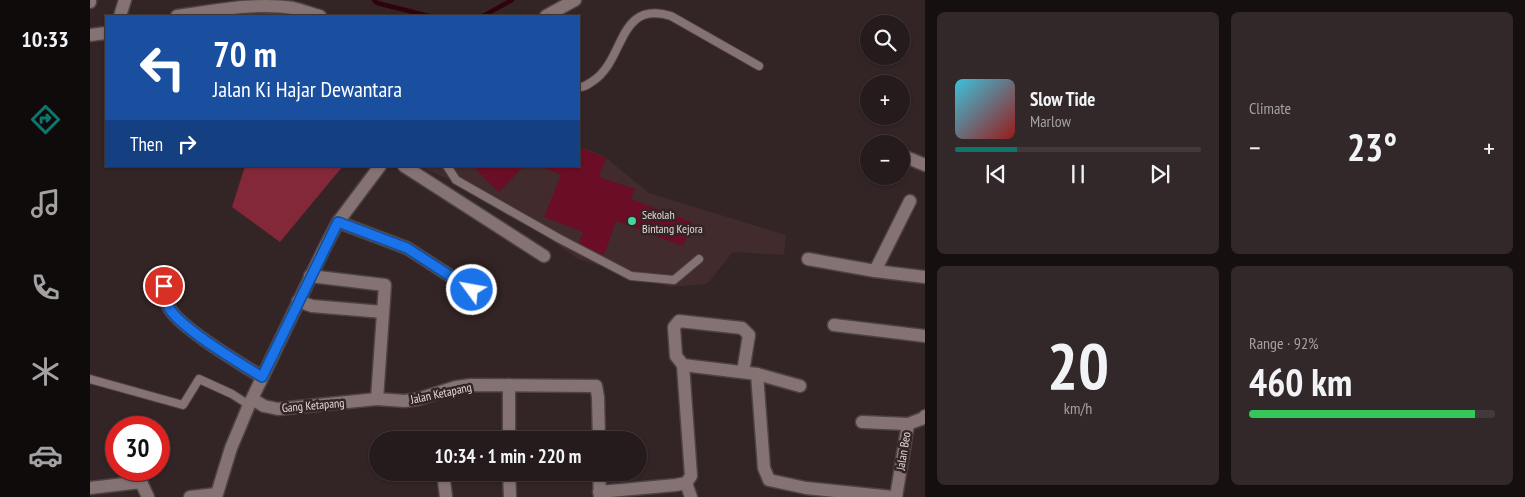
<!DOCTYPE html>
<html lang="en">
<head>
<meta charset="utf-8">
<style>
	body { margin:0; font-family:"PT Sans Narrow",sans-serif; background:#322829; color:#f1f3f6; height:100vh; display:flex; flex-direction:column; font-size:19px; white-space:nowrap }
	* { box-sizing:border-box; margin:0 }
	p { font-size:16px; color:#a4a1a3 }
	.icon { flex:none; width:28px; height:28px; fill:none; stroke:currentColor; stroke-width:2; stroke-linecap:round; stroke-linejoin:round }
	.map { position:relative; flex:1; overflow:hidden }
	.drawer { display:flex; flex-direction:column; gap:12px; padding:12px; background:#150f0f; width:600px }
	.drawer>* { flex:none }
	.top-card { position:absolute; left:15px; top:15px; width:475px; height:152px; border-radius:0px; box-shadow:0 1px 4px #0004,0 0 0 1px #42393b; background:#1a4fa0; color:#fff; overflow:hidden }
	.buttons { position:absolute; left:770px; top:15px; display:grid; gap:10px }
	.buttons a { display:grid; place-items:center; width:50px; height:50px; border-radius:50%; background:#261b1c; box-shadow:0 1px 4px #0004,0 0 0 1px #42393b; font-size:25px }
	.speed { position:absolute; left:15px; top:416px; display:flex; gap:10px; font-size:25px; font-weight:700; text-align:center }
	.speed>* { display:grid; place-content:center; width:65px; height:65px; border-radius:50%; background:#261b1c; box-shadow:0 1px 4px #0004,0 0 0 1px #42393b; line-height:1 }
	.speed .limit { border:8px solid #d22; background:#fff; color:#111 }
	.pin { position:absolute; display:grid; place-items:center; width:42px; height:42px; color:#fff; margin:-21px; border:2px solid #fff; border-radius:50%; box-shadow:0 1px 5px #0007 }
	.me { position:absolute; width:55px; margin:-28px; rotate:302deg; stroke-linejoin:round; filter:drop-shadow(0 0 4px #0008) }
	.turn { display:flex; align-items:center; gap:18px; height:105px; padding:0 25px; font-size:22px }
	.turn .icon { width:65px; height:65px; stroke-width:2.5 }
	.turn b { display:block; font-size:35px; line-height:42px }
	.then { display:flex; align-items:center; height:48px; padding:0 25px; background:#0003; gap:10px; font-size:19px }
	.big { font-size:38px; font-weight:700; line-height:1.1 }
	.drawer .tile { flex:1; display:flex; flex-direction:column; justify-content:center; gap:8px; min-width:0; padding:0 18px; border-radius:8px; background:#322829 }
	.drawer .dial { align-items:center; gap:0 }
	.dial b { font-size:65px; line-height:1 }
	.song { display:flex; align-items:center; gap:15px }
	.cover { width:60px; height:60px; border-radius:8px; background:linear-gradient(135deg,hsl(190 70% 55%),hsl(0 70% 35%)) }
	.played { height:5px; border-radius:2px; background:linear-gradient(90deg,#0f766e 25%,#42393b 25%) }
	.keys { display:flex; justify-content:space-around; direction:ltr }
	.heat { display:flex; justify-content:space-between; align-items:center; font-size:28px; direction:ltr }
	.charge { height:8px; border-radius:4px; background:linear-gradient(90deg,#34c759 92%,#42393b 0) }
	.drawer .tiles { flex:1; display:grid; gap:12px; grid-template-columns:repeat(2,1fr) }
	.trip { position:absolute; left:279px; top:431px; width:278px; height:50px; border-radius:25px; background:#261b1c; box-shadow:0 1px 4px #0004,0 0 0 1px #42393b; font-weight:700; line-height:50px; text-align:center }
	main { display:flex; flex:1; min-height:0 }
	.tab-bar { display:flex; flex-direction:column; width:90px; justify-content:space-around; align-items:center; background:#0f0b0b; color:#a4a1a3 }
	.tab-bar .icon { width:35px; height:35px }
	.tab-bar .active { color:#0f766e }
	.tab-bar b { font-size:22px; color:#f1f3f6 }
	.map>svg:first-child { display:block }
</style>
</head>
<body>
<main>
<nav class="tab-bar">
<b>10:33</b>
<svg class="icon active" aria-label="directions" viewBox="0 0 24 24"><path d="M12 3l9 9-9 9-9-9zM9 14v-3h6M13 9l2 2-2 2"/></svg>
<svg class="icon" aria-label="music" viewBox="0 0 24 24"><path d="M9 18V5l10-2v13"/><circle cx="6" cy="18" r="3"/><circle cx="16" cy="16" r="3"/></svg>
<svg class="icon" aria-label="phone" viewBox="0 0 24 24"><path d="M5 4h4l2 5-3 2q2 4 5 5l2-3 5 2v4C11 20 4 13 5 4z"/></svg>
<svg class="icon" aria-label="climate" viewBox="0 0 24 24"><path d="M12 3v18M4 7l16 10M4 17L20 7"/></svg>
<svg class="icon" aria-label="car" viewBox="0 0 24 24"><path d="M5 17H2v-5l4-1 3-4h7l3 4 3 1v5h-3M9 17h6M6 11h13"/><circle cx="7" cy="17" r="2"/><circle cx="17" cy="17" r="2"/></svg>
</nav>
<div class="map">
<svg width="835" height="497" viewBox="0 0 835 497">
	<rect width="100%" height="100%" fill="#332425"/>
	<polygon fill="#412b2d" points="489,146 514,156 559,193 696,235 694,255 643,252 617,284 580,287 488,259 398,197 329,166 489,166"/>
	<g fill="#832839">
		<polygon points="174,11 211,16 173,16"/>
		<polygon points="155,166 253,166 190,242 142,207"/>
	</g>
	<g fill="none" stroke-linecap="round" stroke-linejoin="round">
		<g stroke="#30020c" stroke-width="4.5">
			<polyline points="284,0 287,3 339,16"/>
			<polyline points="393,16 422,0"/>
		</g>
	</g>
	<g fill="#6a0d25">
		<polygon points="489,147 516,158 509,177 545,189 541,199 602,222 593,246 526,221 514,255 488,244 493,232 454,217 471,175 450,166 489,166"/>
		<polygon points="387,166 434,166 409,192 386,170"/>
	</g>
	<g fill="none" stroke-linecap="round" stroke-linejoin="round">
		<defs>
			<g id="service">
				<path d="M489 87C494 88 498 84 503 81 536 59 527 0 581 16L669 66"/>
				<polyline points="357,166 366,180 470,239 541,276 584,280 609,259"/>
				<polyline points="0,379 93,405 109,379 142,394 159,405"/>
			</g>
			<g id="minor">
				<polyline points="0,2 0,0"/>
				<polyline points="30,16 35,0"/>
				<path d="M87 16C124 11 166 2 203 8 212 10 221 14 230 16"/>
				<polyline points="0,35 16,33"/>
				<polyline points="811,155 835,165"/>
				<polyline points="314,166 454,256"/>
				<polyline points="248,222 317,248 382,290"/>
				<polyline points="718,259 785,271 835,277"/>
				<polyline points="785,271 820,201"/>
				<polyline points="220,276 295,285 287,399 315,401 328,399 366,387 381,385 505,386 506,386 508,397 509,440"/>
				<path d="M74 286C75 292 75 300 78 306 88 327 150 363 172 377"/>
				<polyline points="208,301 222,306 293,312"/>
				<polyline points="744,325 835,336"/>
				<polyline points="593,365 667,374 710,386"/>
				<polyline points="667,374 674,468 679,480 716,488 803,497"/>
				<polyline points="162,399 174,406 188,409 287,399"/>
				<polyline points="772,422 818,424"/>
				<polyline points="419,440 419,385"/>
				<polyline points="353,472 356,497"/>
				<polyline points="419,472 420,497"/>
				<polyline points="509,472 510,497"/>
				<polyline points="596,483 601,497"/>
				<polyline points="0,488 51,482 58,497"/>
				<polyline points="509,492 586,485 596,483 601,476 593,365 586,356 584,327 589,321 652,328 659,335 653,372"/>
				<polyline points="100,497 126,494"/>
				<polyline points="806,497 818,424 834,418 835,416"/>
			</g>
			<g id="secondary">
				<polyline points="456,16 485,0"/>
				<polyline points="126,497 141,448 159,405 234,249 248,222 290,166"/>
			</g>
		</defs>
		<use href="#service" stroke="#4e4243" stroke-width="10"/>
		<use href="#minor" stroke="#4e4243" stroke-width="15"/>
		<use href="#secondary" stroke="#4e4243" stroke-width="15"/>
		<use href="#service" stroke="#857374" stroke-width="8"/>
		<use href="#minor" stroke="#857374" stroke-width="12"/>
		<use href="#secondary" stroke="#857374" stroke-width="12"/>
	</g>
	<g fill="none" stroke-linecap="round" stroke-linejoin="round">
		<defs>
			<path id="route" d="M74 286C75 292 75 300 78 306 88 327 150 363 172 377L248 222 317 248 382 290"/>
		</defs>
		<use href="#route" stroke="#114b97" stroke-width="12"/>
		<use href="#route" stroke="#1a73e8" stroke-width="9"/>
	</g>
	<circle fill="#48d49d" stroke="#332425" stroke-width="2" cx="542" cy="221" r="5"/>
	<g text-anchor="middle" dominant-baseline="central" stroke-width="5" stroke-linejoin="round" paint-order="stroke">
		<g font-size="12" fill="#e2d7d8" stroke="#332425" text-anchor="start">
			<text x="552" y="214">Sekolah<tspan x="552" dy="14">Bintang Kejora</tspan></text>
		</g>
		<g font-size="12" fill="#e2d7d8" stroke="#332425">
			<text transform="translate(351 393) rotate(-12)">Jalan Ketapang</text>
			<text transform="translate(223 405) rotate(-5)">Gang Ketapang</text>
			<text transform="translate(813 451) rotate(-81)">Jalan Beo</text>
		</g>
	</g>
</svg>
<div class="buttons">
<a><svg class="icon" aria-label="search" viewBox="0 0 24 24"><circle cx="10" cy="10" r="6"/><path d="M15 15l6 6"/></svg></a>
<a>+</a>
<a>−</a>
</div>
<div class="speed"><div class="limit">30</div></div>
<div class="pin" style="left:74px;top:286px;background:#d93025"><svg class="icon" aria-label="arrive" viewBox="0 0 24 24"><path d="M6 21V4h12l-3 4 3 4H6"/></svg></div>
<svg class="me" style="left:382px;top:290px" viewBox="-20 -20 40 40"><circle r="17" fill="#1a73e8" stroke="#fff" stroke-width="3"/><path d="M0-11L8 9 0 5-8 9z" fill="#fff"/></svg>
<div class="trip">10:34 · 1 min · 220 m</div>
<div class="top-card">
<div class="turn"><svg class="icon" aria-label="left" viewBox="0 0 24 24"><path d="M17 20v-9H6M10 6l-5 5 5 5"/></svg><div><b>70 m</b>Jalan Ki Hajar Dewantara</div></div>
<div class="then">Then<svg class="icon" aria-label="right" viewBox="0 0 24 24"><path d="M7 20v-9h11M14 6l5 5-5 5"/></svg></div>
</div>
</div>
<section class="drawer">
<div class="tiles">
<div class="tile">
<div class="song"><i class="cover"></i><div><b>Slow Tide</b><p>Marlow</p></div></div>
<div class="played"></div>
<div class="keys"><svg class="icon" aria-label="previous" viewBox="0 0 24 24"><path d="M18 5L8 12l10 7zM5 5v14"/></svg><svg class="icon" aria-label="pause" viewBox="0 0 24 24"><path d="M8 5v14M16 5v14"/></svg><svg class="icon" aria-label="next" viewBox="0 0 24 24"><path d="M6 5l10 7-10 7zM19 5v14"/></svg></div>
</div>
<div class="tile"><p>Climate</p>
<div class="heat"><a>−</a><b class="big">23°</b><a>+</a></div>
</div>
<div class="tile dial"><b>20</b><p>km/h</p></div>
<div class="tile"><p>Range · 92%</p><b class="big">460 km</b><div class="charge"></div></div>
</div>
</section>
</main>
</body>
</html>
